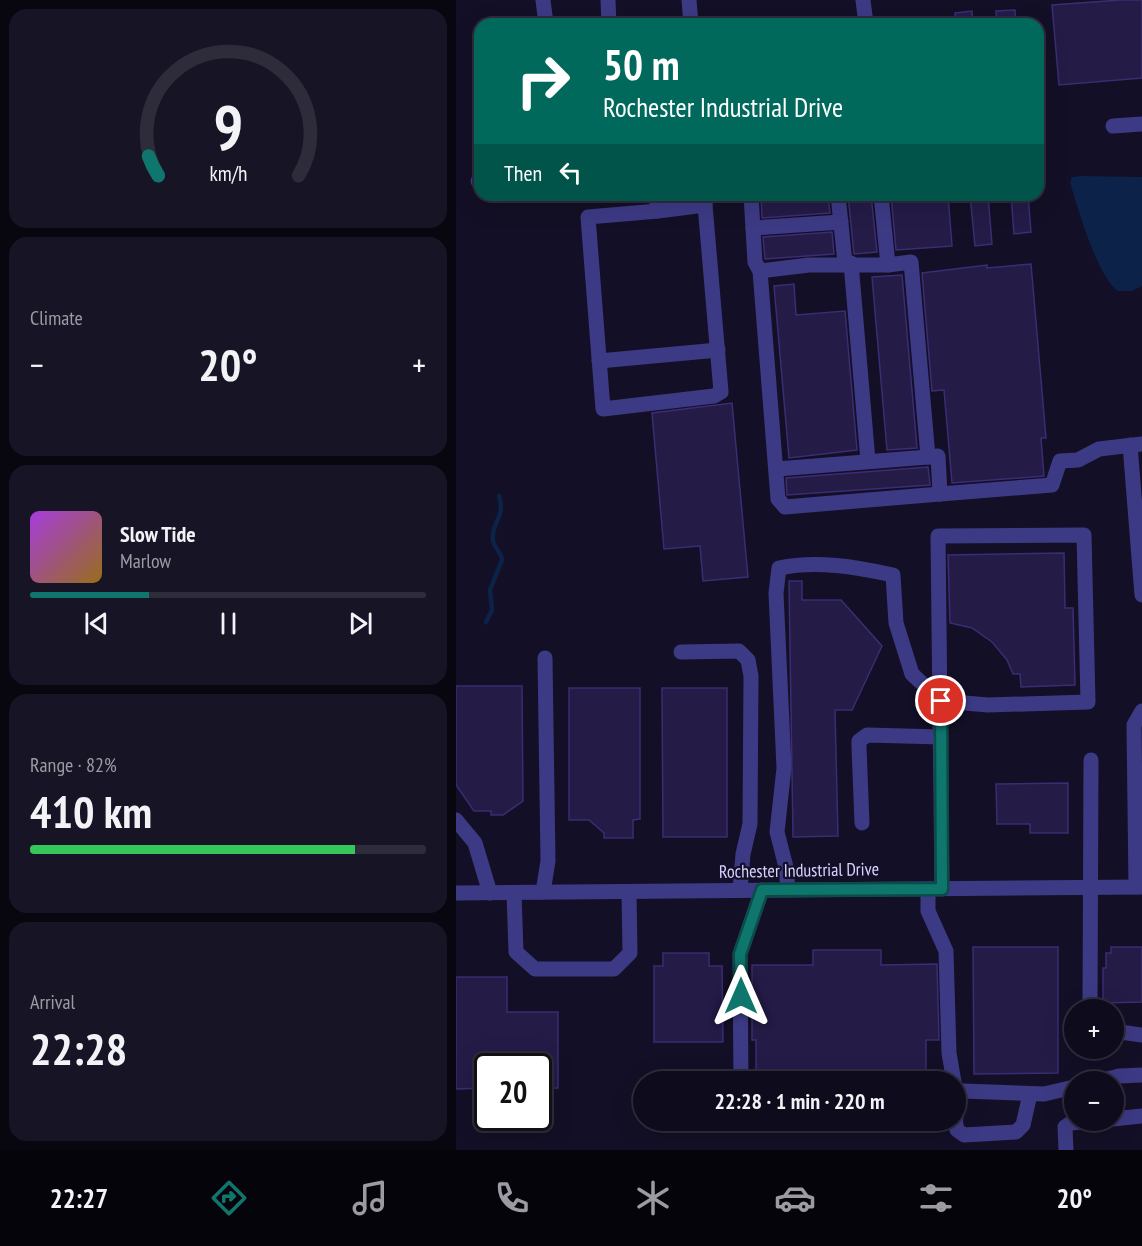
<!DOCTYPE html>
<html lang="en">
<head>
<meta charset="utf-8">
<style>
	body { margin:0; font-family:"PT Sans Narrow",sans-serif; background:#171425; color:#f1f3f6; height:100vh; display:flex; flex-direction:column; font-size:22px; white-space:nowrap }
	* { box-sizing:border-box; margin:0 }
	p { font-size:20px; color:#9b9ba3 }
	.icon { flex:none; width:33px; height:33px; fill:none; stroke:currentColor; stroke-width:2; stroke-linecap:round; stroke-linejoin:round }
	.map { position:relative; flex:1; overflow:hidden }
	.panel { display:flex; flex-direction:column; gap:9px; padding:9px; background:#08060f; width:456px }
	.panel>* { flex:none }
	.banner { position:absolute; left:18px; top:18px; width:570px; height:183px; border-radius:18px; box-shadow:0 6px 24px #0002,0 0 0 2px #2e2b3b; background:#00695c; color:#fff; overflow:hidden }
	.buttons { position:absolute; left:608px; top:999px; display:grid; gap:12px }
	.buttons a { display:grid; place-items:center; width:60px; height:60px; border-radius:50%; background:#0e0b1c; box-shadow:0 6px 24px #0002,0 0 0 2px #2e2b3b; font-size:30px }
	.speed { position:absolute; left:18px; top:1053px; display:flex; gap:12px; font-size:30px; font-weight:700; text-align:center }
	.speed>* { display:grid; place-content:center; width:78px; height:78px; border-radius:50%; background:#0e0b1c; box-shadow:0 6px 24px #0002,0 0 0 2px #2e2b3b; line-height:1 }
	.speed .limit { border:3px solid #111; border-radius:9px; background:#fff; color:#111 }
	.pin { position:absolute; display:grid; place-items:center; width:51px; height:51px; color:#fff; margin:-26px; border:3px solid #fff; border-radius:50%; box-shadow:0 2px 6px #0007 }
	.me { position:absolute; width:66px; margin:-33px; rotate:0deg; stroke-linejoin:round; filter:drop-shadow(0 0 4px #0008) }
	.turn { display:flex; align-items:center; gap:21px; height:126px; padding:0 30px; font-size:27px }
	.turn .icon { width:78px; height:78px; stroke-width:2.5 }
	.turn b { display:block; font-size:42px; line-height:51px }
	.then { display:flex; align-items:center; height:57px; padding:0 30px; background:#0003; gap:12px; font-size:22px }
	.big { font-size:45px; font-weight:700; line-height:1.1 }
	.panel .card { flex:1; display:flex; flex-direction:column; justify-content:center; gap:9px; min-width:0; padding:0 21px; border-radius:18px; background:#171425 }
	.panel .dial { align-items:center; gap:0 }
	.dial svg { height:156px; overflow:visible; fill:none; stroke:#2e2b3b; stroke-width:7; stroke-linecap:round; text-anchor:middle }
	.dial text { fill:#f1f3f6; stroke:none }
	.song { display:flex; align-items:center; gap:18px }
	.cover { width:72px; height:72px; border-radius:9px; background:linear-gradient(135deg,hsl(280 70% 55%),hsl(40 70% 35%)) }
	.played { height:6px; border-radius:3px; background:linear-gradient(90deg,#0f766e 30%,#2e2b3b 30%) }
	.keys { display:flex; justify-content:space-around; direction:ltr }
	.heat { display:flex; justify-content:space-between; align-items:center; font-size:33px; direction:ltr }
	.charge { height:9px; border-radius:4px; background:linear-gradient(90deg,#34c759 82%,#2e2b3b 0) }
	.trip { position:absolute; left:177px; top:1071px; width:333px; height:60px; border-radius:30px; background:#0e0b1c; box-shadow:0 6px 24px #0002,0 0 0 2px #2e2b3b; font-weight:700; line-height:60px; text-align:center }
	.tabs { display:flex; height:96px; justify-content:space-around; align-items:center; background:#06040b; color:#9b9ba3 }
	.tabs .icon { width:42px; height:42px }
	.tabs .selected { color:#0f766e }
	.tabs b { font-size:27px; color:#f1f3f6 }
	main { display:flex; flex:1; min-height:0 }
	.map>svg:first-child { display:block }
</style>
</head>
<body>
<main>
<section class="panel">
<div class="card dial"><svg viewBox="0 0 100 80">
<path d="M14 69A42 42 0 1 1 86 69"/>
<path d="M14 69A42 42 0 0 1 9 59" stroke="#0f766e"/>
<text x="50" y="56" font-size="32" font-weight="700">9</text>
<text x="50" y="72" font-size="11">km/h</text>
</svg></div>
<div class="card"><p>Climate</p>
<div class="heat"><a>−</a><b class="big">20°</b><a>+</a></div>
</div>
<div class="card">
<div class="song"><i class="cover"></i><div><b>Slow Tide</b><p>Marlow</p></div></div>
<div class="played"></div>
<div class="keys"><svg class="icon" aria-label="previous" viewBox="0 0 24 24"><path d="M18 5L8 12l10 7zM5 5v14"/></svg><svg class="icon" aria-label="pause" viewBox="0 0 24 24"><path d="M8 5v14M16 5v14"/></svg><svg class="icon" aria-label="next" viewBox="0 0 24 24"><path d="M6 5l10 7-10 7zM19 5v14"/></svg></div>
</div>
<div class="card"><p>Range · 82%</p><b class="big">410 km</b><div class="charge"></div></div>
<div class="card"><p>Arrival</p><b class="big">22:28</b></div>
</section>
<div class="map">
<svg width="686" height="1150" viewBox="0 0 686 1150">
	<rect width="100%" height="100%" fill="#130f26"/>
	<path fill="#0c2248" d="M624 176 686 177V286L676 291H662C642 278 621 207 614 182L616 177Z"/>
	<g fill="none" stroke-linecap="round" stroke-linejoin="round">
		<path stroke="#0c2248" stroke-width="4.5" d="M30 622 36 610 34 590 46 560C45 550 35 547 37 534 39 519 49 515 43 496"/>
	</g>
	<g fill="#241b47" stroke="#3b2d73" stroke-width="1.5">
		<polygon points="664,0 686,0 686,78 603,85 596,5"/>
		<polygon points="559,10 560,24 541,24 540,11"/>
		<polygon points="516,11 517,24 500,24 499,13"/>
		<polygon points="305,195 372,195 374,213 306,218"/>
		<polygon points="392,195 415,195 421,252 398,254"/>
		<polygon points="435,195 492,195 496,246 440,250"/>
		<polygon points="514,195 532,195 536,244 519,246"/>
		<polygon points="555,195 572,195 575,232 558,234"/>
		<polygon points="376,232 378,254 309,259 307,237"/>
		<polygon points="575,264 590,438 585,438 588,476 496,483 488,390 476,391 466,273 531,265 531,268"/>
		<polygon points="446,275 461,448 431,450 416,277"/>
		<polygon points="338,284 340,315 389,311 401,450 333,458 318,286"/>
		<polygon points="276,403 292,577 247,581 244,546 208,549 196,413"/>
		<polygon points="472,467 474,485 331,495 330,478"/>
		<polygon points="608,553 609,608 617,608 619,685 565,687 564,674 557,674 551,660 536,642 516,628 494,623 492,555"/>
		<polygon points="333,581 346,581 346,600 385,600 426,646 396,710 379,710 382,836 337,837"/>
		<polygon points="0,686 66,686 67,801 47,815 35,815 35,811 18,811 0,785"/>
		<polygon points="113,688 184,688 184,819 177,820 177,838 148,838 148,833 133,820 113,820"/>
		<polygon points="206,688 271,688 271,837 207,837"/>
		<polygon points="612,783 612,833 574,833 574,824 541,824 540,784"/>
		<polygon points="517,947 602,947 602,1073 518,1074"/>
		<polygon points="655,947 686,947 686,1002 647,1003 647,968 650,968 650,953 655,953"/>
		<polygon points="357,950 425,950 425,965 481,964 483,1040 470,1040 470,1073 300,1073 300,1040 296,1040 296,965 357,965"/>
		<polygon points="207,953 253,953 253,966 266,966 267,1042 198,1042 198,966 207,966"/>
		<polygon points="0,977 51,977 51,1012 102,1012 102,1088 82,1088 82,1066 32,1066 32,1088 0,1089"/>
	</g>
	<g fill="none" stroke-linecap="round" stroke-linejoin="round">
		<g stroke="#3d3a85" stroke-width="15">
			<polyline points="87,0 90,24"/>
			<polyline points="152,0 153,24"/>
			<polyline points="233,0 235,24"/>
			<polyline points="407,0 410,24"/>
			<polyline points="657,126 686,124"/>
			<polyline points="22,181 24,181"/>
			<polyline points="200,195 202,211 249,205 249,197"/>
			<polyline points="295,195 299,262 304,271 322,499 329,507 484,494"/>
			<polyline points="382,195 389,263"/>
			<polyline points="425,195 432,265 455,262 472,457 482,456 484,494 596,485 604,461 622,460 643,449 686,444"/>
			<polyline points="202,211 132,217 147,409 258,396 265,392 249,205"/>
			<polyline points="297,228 385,222"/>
			<polyline points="395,263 412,461"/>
			<polyline points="304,271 353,265 432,265"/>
			<polyline points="143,361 262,350"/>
			<polyline points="674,445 686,595"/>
			<polyline points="321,469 472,457"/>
			<polyline points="225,652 283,651 292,660 295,676 294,824 287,854 284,890"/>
			<polyline points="0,820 19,843 34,893"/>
			<polyline points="406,823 403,747 403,741 411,735 485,737"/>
			<polyline points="680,887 678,725 686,711"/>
			<polyline points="472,889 472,911 490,951 493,1053 498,1082"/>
			<path d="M332 890 330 867 321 832 328 768 320 593 323 568C361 560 400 567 437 575L440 623 456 674 485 701 532 705 632 702 628 535 482 536 486 889"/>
			<polyline points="87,892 92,861 89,658"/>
			<polyline points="0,893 686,887"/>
			<polyline points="58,893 60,952 79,969 158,969 174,953 173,892"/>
			<polyline points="634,1010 635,760"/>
			<polyline points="657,1031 686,1035"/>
			<polyline points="285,1082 284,954 306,890"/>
			<polyline points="640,1082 663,1076 686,1075"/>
			<polyline points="500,1087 501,1091 507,1091 588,1094 618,1087"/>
			<polyline points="500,1091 500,1118"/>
			<polyline points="657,1119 686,1116"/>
			<polyline points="499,1120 501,1130 508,1135 560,1132 567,1125 574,1094"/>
			<polyline points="610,1150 609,1127 615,1123 641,1120"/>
		</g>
	</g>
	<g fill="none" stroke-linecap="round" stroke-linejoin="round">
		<defs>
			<polyline id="route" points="285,996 284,954 306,890 486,889 485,701"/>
		</defs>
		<use href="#route" stroke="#0a4d48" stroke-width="15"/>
		<use href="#route" stroke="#0f766e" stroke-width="10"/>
	</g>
	<g text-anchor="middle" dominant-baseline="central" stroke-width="4.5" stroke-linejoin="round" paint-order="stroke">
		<g font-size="18" fill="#d9d4ff" stroke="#130f26">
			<text transform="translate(343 870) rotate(-1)">Rochester Industrial Drive</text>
		</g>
	</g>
</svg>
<div class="buttons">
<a>+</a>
<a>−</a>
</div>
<div class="speed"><div class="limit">20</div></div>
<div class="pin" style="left:485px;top:701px;background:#d93025"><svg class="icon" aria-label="arrive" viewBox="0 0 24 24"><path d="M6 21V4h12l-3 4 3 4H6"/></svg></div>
<svg class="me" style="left:285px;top:996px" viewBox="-20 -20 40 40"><path d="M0-17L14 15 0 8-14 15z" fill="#0f766e" stroke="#fff" stroke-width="4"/></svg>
<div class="trip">22:28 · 1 min · 220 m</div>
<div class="banner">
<div class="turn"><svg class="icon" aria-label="right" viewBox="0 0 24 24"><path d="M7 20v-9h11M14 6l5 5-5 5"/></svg><div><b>50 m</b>Rochester Industrial Drive</div></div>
<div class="then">Then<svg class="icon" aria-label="left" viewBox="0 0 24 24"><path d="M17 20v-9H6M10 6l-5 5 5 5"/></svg></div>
</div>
</div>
</main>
<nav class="tabs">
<b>22:27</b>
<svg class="icon selected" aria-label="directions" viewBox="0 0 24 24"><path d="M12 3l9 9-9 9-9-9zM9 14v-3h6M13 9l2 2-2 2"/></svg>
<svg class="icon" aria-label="music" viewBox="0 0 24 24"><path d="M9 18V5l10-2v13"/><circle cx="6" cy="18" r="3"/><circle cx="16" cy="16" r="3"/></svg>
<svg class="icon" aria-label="phone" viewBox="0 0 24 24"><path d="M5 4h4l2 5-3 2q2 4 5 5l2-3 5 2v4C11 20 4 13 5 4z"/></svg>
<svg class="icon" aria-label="climate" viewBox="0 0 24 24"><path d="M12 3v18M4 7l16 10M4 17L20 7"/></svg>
<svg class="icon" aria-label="car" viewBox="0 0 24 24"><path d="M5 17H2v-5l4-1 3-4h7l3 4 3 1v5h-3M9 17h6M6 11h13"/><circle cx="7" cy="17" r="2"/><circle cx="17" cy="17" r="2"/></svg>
<svg class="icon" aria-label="filters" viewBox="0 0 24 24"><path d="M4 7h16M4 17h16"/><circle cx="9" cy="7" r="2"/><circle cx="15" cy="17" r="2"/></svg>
<b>20°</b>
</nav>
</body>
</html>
